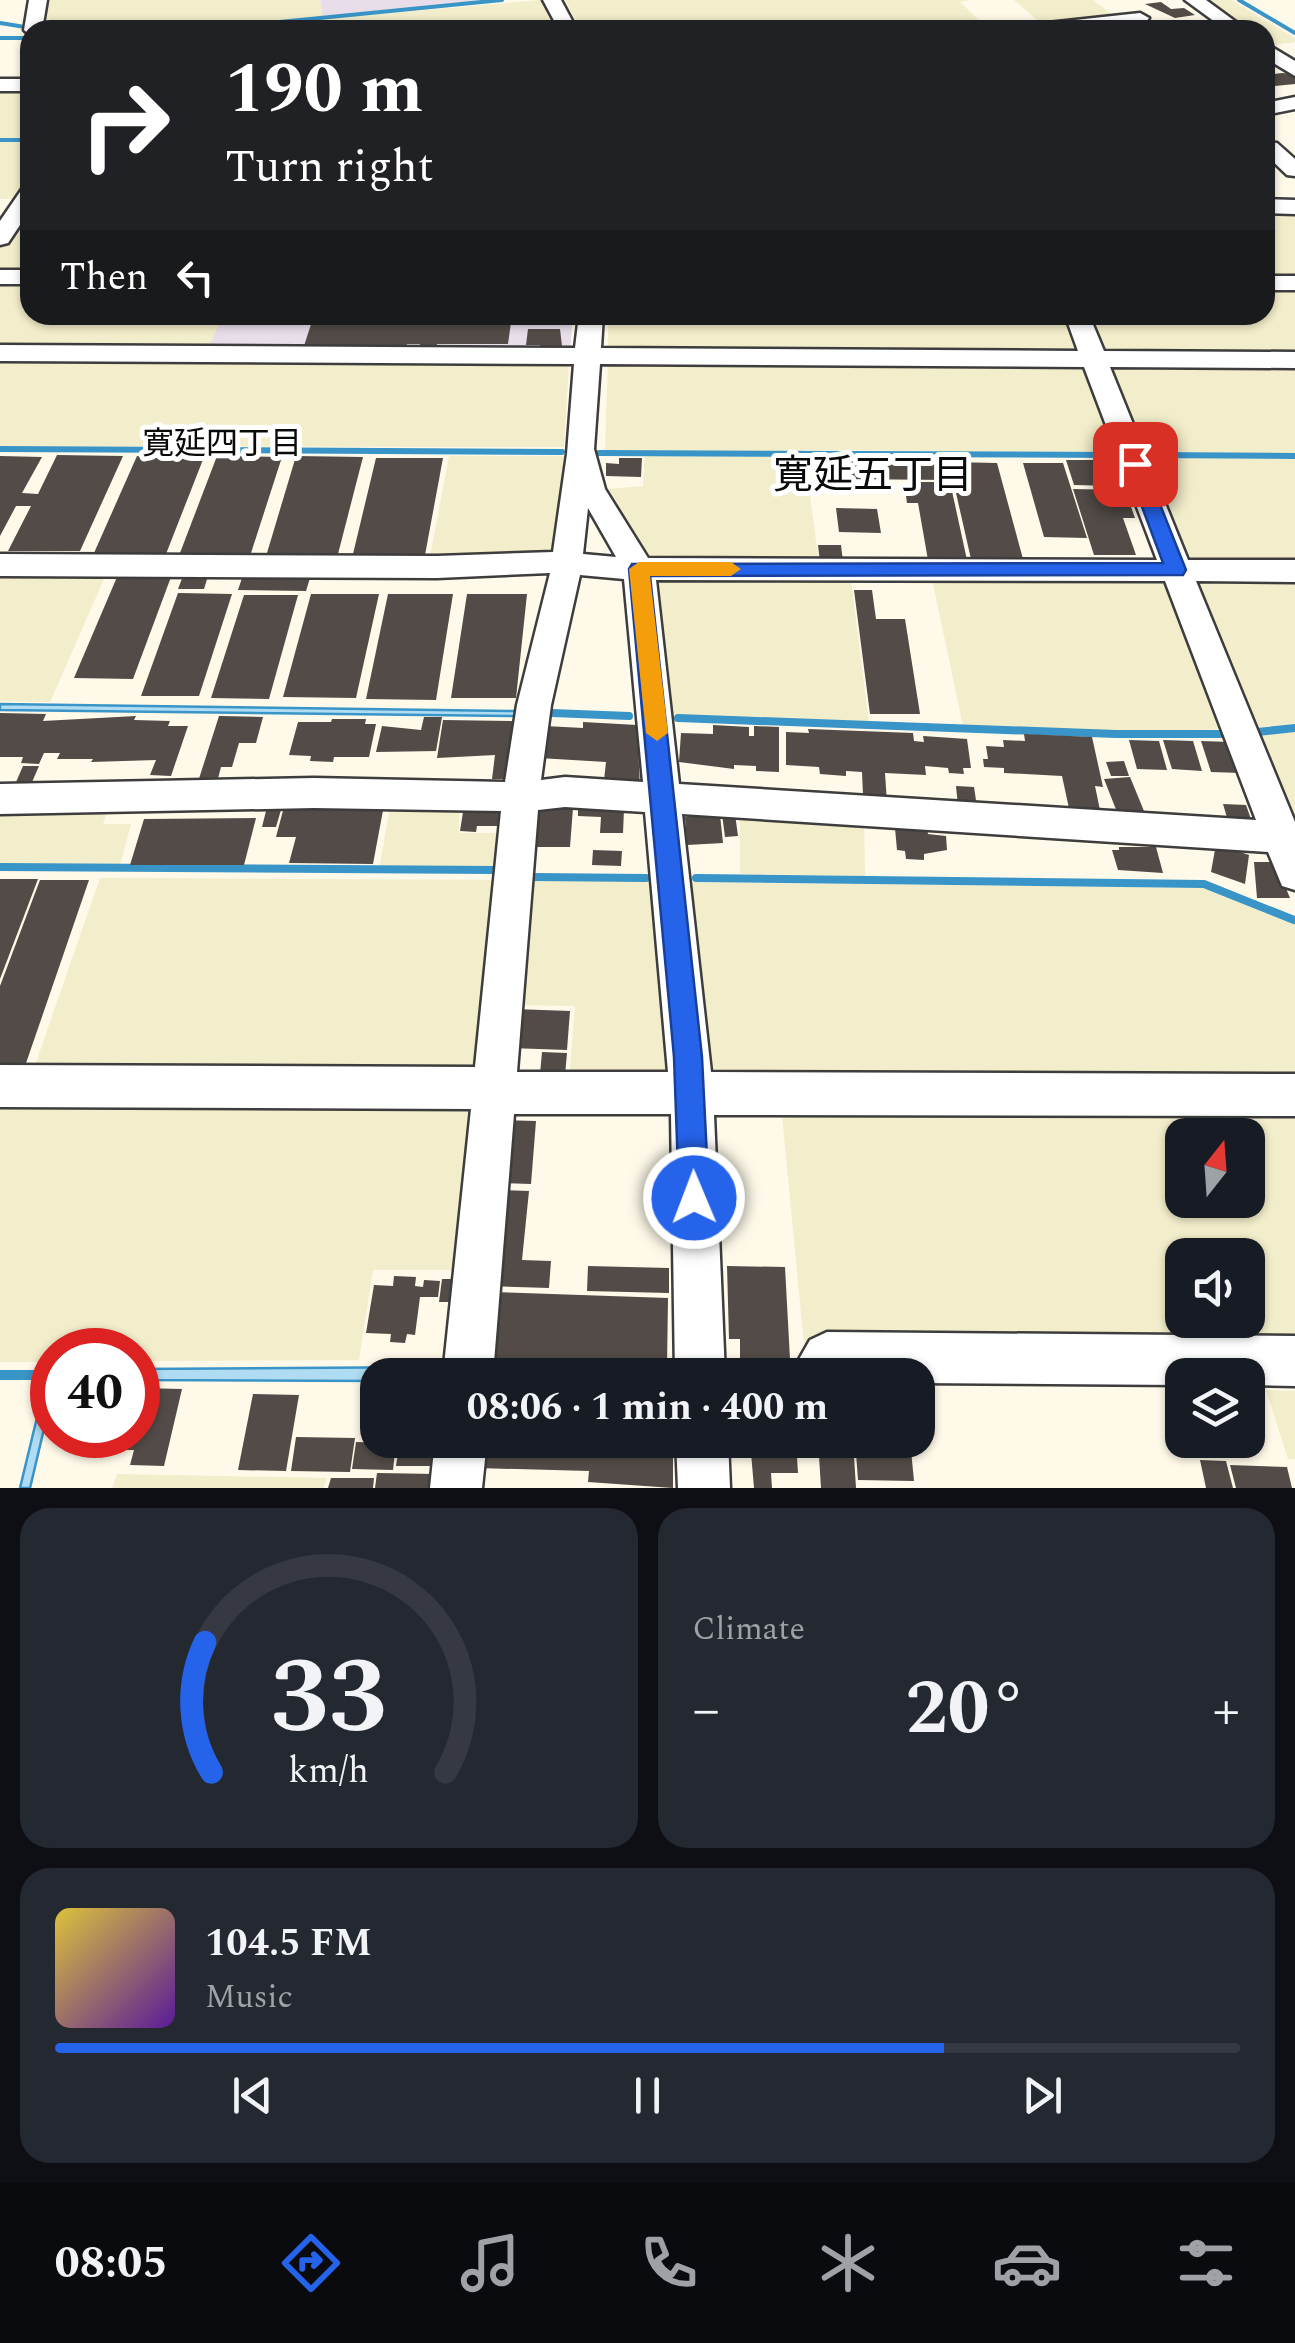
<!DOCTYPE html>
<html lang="en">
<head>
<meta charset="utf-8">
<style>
	body { margin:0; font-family:Spectral,"Noto Sans JP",serif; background:#242831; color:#f1f3f6; height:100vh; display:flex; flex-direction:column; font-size:38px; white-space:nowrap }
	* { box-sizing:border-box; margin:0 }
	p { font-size:32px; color:#9ea1a6 }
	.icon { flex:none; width:55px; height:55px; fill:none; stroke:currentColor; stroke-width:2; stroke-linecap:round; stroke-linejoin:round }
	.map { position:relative; height:1488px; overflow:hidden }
	.sheet { display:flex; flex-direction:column; gap:20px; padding:20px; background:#0d0f14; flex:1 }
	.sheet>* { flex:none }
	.hud { position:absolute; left:20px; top:20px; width:1255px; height:305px; border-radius:30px; box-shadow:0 2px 8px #0004; background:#202124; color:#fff; overflow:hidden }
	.needle { width:65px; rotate:17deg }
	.buttons { position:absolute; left:1165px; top:1118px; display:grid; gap:20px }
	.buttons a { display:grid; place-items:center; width:100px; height:100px; border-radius:20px; background:#171b24; box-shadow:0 2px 8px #0004; font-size:50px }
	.speed { position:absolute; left:30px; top:1328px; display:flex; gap:20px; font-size:50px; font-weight:700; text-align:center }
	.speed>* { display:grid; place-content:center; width:130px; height:130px; border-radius:50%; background:#171b24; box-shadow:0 2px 8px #0004; line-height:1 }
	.speed .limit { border:15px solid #d22; background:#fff; color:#111 }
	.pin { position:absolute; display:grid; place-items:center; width:85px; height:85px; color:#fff; margin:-42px; border-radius:20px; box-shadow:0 5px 15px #0006 }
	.me { position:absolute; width:110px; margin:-55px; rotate:359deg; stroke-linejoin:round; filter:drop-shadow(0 0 8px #0008) }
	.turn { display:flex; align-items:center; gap:35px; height:210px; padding:0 40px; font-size:45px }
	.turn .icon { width:130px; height:130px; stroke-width:2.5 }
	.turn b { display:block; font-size:70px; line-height:85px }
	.then { display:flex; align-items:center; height:95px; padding:0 40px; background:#0003; gap:20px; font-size:38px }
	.big { font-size:75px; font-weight:700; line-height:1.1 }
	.sheet .widget { flex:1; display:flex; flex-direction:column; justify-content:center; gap:15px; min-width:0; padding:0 35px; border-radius:30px; background:#242831 }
	.sheet .dial { align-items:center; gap:0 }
	.dial svg { height:260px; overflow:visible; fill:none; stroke:#363941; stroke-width:7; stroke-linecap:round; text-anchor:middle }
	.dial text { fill:#f1f3f6; stroke:none }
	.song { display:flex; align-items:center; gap:30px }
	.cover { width:120px; height:120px; border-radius:15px; background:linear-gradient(135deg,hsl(50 70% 55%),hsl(270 70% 35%)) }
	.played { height:10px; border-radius:5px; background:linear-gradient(90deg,#2563eb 75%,#363941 75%) }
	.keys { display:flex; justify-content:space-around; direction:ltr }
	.heat { display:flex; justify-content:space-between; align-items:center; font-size:55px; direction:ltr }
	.sheet .tiles { flex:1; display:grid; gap:20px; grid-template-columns:1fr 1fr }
	.widget:last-child { grid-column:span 2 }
	.trip { position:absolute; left:360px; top:1358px; width:575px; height:100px; border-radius:30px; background:#171b24; box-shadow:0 2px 8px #0004; font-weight:700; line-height:100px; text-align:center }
	.tabs { display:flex; height:160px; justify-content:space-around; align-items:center; background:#090b0e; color:#9ea1a6 }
	.tabs .icon { width:70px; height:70px }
	.tabs .current { color:#2563eb }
	.tabs b { font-size:45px; color:#f1f3f6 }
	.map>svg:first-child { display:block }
</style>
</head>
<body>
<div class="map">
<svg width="1295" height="1488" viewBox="0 0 1295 1488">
	<rect width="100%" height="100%" fill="#fef9e8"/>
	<g fill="#e7dee9">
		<polygon points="320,0 492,0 322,16"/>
		<polygon points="223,315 573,315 570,352 207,350"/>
	</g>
	<g fill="#f2edca" fill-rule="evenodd">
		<polygon points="43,0 320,0 323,19 540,0 555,30 50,30 38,28"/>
		<polygon points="565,0 971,0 960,2 989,30 581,30"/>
		<polygon points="1014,0 1093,0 1115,17 1043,25"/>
		<polygon points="1199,0 1231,0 1295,38 1295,42 1266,46 1265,30 1243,30"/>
		<polygon points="0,87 30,87 30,186 17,199 0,199"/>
		<polygon points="28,205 30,270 0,271 0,246"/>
		<polygon points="1265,210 1295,210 1295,356 1098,355 1082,315 1265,315"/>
		<polygon points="0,281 30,281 30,315 223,315 207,350 0,349"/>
		<polygon points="608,315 1072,315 1087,355 608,353"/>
		<polygon points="0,357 569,363 564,447 0,446"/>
		<polygon points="608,361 1083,362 1121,452 804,450 819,564 656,564 641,554 609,489 643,486 645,451 605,451"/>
		<polygon points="1110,363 1295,364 1295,566 1183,565 1103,368"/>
		<polygon points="449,456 564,456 560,553 429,562"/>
		<polygon points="0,569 108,570 50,702 0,701"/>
		<polygon points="850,573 869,723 668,715 651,578"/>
		<polygon points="931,574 1169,576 1226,729 1115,732 963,726"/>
		<polygon points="1188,576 1295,577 1295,724 1249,728"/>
		<polygon points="1295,732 1295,830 1251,736"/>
		<polygon points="391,801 459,806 459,833 508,833 503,871 379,870"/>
		<polygon points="110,803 103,824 131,824 120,865 0,864 0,806"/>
		<polygon points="740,811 864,818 865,876 740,874"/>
		<polygon points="100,878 503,880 486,1070 31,1077"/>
		<polygon points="519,879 656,881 672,1072 569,1082 575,1006 507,1005"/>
		<polygon points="686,882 1204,888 1225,893 1295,923 1295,1087 710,1081"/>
		<polygon points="0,1097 477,1098 467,1270 373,1270 359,1360 138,1361 138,1350 52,1350 52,1362 0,1362"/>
		<path d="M781 1105H1295V1348L804 1344ZM1182 1135H1248V1200H1182ZM1182 1255H1248V1320H1182Z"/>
		<polygon points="1266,1390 1295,1391 1295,1459 1288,1459"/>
		<polygon points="117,1474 327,1478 323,1488 112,1488"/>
	</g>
	<g fill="#afdcf3" stroke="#3994c7" stroke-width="2.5">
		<polygon points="0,704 515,711 516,716 0,710"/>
		<polygon points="439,1367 439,1375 378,1375 377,1381 138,1380 138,1369"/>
		<polygon points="52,1371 52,1395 30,1488 20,1488 48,1372"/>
	</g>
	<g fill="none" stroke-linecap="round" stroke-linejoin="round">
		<g stroke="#3994c7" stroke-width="4">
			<polyline points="1239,0 1295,33"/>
			<polyline points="0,23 25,27"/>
			<polyline points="197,30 502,0"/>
			<polyline points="0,38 30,38"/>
			<polyline points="0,140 30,140"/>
		</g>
		<g stroke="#3994c7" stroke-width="6">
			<polyline points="0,449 562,452"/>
			<polyline points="599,453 1119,455"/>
			<polyline points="1144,455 1295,456"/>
		</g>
		<g stroke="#3994c7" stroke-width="8">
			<polyline points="552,713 629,716"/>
			<polyline points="678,718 1116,734 1226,734"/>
			<polyline points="1257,732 1295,728"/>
			<polyline points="0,867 494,870"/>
			<polyline points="532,877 646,878"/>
			<polyline points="696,878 1204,884 1294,920"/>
		</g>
		<polyline stroke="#3994c7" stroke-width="10" points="0,1375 52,1375"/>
	</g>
	<g fill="#524b47">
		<polygon points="1161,2 1171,9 1184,8 1195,15 1175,18 1145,4"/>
		<polygon points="1282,73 1295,74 1295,84 1265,87 1265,75"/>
		<polygon points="314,315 512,315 508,344 437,344 436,349 419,349 420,344 407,344 405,349 303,349"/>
		<polygon points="528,329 560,329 562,346 539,349 540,345 526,345"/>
		<polygon points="57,455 123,456 80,551 8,551 31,506 16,506 0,536 0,456 42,457 22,493 38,494"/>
		<polygon points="137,456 204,457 166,554 94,553"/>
		<polygon points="217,456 282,457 251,553 180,553"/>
		<polygon points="296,456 363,457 338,554 267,553"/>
		<polygon points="376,458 443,458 425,555 353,554"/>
		<polygon points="619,458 642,458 641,477 606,476 606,463 619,464"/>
		<polygon points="1066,460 1104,460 1113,486 1074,485"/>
		<polygon points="836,461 946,462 950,480 839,479"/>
		<polygon points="949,462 997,463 1023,559 971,559"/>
		<polygon points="1023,463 1063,463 1087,538 1044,537"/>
		<polygon points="914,482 950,482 967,560 928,560 918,503 907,503 905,489 915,489"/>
		<polygon points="1073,489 1125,490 1135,518 1123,518 1136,555 1094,555"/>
		<polygon points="836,508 877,509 881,533 839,532"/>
		<polygon points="818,545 841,545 843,562 820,562"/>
		<polygon points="243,575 311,575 306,591 238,590"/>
		<polygon points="183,576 208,576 204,589 178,589"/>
		<polygon points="117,577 171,577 133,679 74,678"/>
		<polygon points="854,590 872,590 876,619 905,619 920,714 870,714"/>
		<polygon points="178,593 232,594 199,696 141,696"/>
		<polygon points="311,594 379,594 356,698 283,697"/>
		<polygon points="388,594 453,594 436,700 366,699"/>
		<polygon points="467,594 527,594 516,698 451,698"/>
		<polygon points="244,595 298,595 269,699 211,698"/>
		<polygon points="0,713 46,714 43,721 136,716 134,720 170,721 168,726 188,726 171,776 150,775 156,760 91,762 93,759 57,759 60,753 44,753 39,764 21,763 23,757 0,757"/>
		<polygon points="219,716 263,717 256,743 239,743 232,767 221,767 216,786 197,785"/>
		<polygon points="424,717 442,717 436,751 376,752 382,726 421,730"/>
		<polygon points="332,719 366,719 365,724 376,724 369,757 334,757 333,762 310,761 311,756 289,755 298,722 331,722"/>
		<polygon points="443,720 516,721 509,779 492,779 495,755 437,758"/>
		<polygon points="583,722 637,725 640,787 604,780 606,762 539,758 545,726 583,728"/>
		<polygon points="713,725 749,727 749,736 754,736 754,726 779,727 779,772 756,771 756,766 734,765 734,769 679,762 681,733 713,734"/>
		<polygon points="808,729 913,733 914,741 924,742 923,736 967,739 971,768 963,768 964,774 949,773 948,768 925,766 926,775 885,773 887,803 871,802 871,795 863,795 862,772 846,771 846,776 820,774 819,767 786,765 786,732 809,733"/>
		<polygon points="1024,734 1092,737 1103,787 1095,786 1101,815 1070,813 1062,776 1004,773 1004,768 984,767 983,759 988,759 986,746 1004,747 1003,740 1025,741"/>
		<polygon points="1129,740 1159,741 1167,770 1137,769"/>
		<polygon points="1163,740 1193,741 1202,771 1172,769"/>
		<polygon points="1201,741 1231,742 1241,773 1211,772"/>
		<polygon points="1124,761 1129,776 1111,776 1106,762"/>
		<polygon points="23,766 39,766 29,789 13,789"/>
		<polygon points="1130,777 1144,811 1117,812 1104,779"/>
		<polygon points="956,786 974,787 977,807 958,806"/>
		<polygon points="268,803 283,803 276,827 262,827"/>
		<polygon points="285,803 384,805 373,864 289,863 296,837 276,837"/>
		<polygon points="1223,804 1246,805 1252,822 1228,821"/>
		<polygon points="578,805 624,809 623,833 600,833 601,817 578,816"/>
		<polygon points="534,807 573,808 570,847 529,847"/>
		<polygon points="480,809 503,809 500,826 477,826 476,832 460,831 463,812 479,813"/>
		<polygon points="722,814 735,814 738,836 725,837"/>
		<polygon points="720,815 723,843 687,845 685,817"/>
		<polygon points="256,818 244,865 130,865 144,819"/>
		<polygon points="914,826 927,827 928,834 946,836 947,850 924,854 924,860 906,859 905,851 897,850 895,828 914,830"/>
		<polygon points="1216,844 1249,855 1245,884 1211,872"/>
		<polygon points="1119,847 1156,847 1163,873 1118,870 1112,850 1119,850"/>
		<polygon points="593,850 622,851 621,866 592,865"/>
		<polygon points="1254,862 1275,862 1290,898 1257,898"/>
		<polygon points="0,879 38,879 0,979"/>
		<polygon points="40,880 89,880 24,1069 0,1069 0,986"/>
		<polygon points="514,1009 570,1011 567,1050 510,1048"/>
		<polygon points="542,1052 567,1053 565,1075 540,1074"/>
		<polygon points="503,1120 536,1121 531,1184 496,1183"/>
		<polygon points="497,1190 529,1191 522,1260 551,1261 549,1288 488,1286"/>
		<polygon points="588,1266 669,1268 669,1293 587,1291"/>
		<polygon points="727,1266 785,1267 790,1359 740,1358 740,1339 729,1339"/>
		<polygon points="394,1276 416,1277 415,1286 423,1287 424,1280 440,1281 438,1297 420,1297 415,1335 407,1334 405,1343 390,1342 391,1334 366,1333 374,1285 393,1286"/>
		<polygon points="442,1279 454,1279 451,1302 439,1302"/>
		<polygon points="493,1292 668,1298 667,1366 486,1360"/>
		<polygon points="138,1388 182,1389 164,1466 130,1465 134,1450 94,1450 98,1435 138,1435"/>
		<polygon points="253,1394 299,1395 286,1471 238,1470"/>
		<polygon points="296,1437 355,1438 350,1472 291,1471"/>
		<polygon points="400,1440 438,1440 435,1466 396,1466"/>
		<polygon points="480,1440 673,1440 673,1488 588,1482 589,1471 477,1468"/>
		<polygon points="818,1440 853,1440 856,1488 821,1488"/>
		<polygon points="855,1440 910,1440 914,1481 858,1480"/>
		<polygon points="750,1441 796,1442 798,1473 771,1473 772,1488 754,1488"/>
		<polygon points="356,1442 396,1443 393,1470 352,1469"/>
		<polygon points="1200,1460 1226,1461 1233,1488 1206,1488"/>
		<polygon points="1230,1465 1287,1467 1292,1488 1236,1488"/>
		<polygon points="377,1473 435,1474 434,1488 375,1488"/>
		<polygon points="331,1478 374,1478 373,1488 328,1488"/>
	</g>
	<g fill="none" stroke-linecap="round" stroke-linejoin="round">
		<defs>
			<g id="minor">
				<polygon points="29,0 47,0 42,30 30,30 30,35 24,30"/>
				<polygon points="543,0 561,0 577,30 559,30"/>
				<polygon points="1185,0 1206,0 1247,30 1226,30"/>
				<polygon points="1140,13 1149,18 1146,22 1079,30 1020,30 1029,25"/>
				<polygon points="1265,43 1295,61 1295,76 1265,58"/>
				<rect x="0" y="79" width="30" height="12"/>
				<polygon points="1295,97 1295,109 1265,115 1265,103"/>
				<polygon points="1265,142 1277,143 1295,159 1295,176 1287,175 1265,154"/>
				<polygon points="30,187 30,210 8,243 0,245 0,221 22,189"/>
				<polygon points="1265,199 1295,200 1295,214 1265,213"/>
				<rect x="0" y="270" width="30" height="14"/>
				<rect x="1265" y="276" width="30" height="14"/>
				<path d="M579 315H603L601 348 1078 351 1065 315H1089L1104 351 1295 352V368L1110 367 1188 560H1295V582L1196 581 1295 822V890L1282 886 1268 852 682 814 711 1072 1295 1074V1116L714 1115 725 1375H675L671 1114H514L493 1375H443L471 1109 0 1107V1065L475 1067 501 811 314 808 0 814V784L314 778 505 782 517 705 550 573 437 578 0 576V554L437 556 553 552 567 454 574 364 0 361V345L575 348ZM600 364 1084 367 1157 560 648 558 605 489 594 449ZM588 508 616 557 583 554ZM580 575 624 579 643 782 565 777 541 780 551 705ZM656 580 1165 581 1256 820 679 784ZM565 807 645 812 668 1072H517L538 810Z"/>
				<polygon points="827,1332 1295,1336 1295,1386 1248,1385 1248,1375 1182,1375 1182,1385 918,1383 918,1375 790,1375 810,1340"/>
				<polygon points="435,1440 487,1440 482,1488 430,1488"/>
				<polygon points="676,1440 728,1440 730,1488 678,1488"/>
			</g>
		</defs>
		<use href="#minor" stroke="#3d3d3d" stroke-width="5"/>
		<use href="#minor" fill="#fff" fill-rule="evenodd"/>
	</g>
	<polygon fill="#2563eb" stroke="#184099" stroke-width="2.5" points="1135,458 1144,464 1186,570 1183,575 650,576 702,1057 709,1198 705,1208 694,1213 684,1208 679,1198 674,1057 629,569 632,564 1163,563 1126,464"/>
	<polygon fill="#f59e0b" points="639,562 731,562 741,569 731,576 650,576 668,733 657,741 646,733 629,569"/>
	<g text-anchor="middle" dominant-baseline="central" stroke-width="10" stroke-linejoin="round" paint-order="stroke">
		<g font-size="32" fill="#0a0a0a" stroke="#fff">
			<text x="222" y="444">寛延四丁目</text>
		</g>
		<g font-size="40" fill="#0a0a0a" stroke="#fff">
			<text x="873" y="476">寛延五丁目</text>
		</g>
	</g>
</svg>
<div class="buttons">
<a><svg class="needle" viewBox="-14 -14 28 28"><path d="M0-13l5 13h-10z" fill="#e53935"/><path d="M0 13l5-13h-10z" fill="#9ea1a6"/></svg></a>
<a><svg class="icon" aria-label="sound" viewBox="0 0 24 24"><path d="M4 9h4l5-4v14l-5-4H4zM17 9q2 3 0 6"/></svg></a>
<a><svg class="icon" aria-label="layers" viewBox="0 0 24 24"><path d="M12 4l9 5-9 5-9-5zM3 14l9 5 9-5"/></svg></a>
</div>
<div class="speed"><div class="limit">40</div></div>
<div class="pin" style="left:1135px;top:464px;background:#d93025"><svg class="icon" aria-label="arrive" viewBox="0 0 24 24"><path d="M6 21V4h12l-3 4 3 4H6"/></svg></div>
<svg class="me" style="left:694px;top:1198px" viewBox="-20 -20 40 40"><circle r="17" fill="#2563eb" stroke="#fff" stroke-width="3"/><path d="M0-11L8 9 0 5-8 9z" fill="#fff"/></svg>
<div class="trip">08:06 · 1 min · 400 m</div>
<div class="hud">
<div class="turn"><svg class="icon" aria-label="right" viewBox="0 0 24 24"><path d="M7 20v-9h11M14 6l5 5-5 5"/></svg><div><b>190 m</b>Turn right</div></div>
<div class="then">Then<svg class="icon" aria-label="left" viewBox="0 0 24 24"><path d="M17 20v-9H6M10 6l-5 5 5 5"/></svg></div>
</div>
</div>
<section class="sheet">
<div class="tiles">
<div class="widget dial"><svg viewBox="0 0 100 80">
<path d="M14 69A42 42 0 1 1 86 69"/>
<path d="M14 69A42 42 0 0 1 12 29" stroke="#2563eb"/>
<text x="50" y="56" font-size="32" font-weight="700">33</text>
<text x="50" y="72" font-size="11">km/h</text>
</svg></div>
<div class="widget"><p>Climate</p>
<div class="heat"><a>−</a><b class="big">20°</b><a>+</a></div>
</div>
<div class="widget">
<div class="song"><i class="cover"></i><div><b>104.5 FM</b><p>Music</p></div></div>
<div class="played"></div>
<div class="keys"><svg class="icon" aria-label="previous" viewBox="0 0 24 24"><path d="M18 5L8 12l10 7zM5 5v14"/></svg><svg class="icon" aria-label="pause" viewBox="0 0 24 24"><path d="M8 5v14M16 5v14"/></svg><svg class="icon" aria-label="next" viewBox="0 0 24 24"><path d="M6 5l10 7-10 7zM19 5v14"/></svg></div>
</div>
</div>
</section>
<nav class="tabs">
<b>08:05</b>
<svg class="icon current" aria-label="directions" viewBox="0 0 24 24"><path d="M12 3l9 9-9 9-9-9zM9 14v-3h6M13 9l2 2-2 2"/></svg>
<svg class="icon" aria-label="music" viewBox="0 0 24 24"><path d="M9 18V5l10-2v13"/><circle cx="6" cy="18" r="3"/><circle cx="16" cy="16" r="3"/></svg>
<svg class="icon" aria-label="phone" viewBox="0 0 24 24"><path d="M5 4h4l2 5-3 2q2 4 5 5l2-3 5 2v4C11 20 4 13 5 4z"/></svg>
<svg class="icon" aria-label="climate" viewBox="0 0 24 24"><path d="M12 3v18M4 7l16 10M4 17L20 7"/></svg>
<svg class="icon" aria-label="car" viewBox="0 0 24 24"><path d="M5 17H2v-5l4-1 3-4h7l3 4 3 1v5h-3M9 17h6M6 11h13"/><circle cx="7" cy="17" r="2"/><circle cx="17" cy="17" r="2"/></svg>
<svg class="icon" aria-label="filters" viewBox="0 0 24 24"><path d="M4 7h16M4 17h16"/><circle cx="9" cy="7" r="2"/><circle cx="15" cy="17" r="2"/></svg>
</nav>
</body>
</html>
